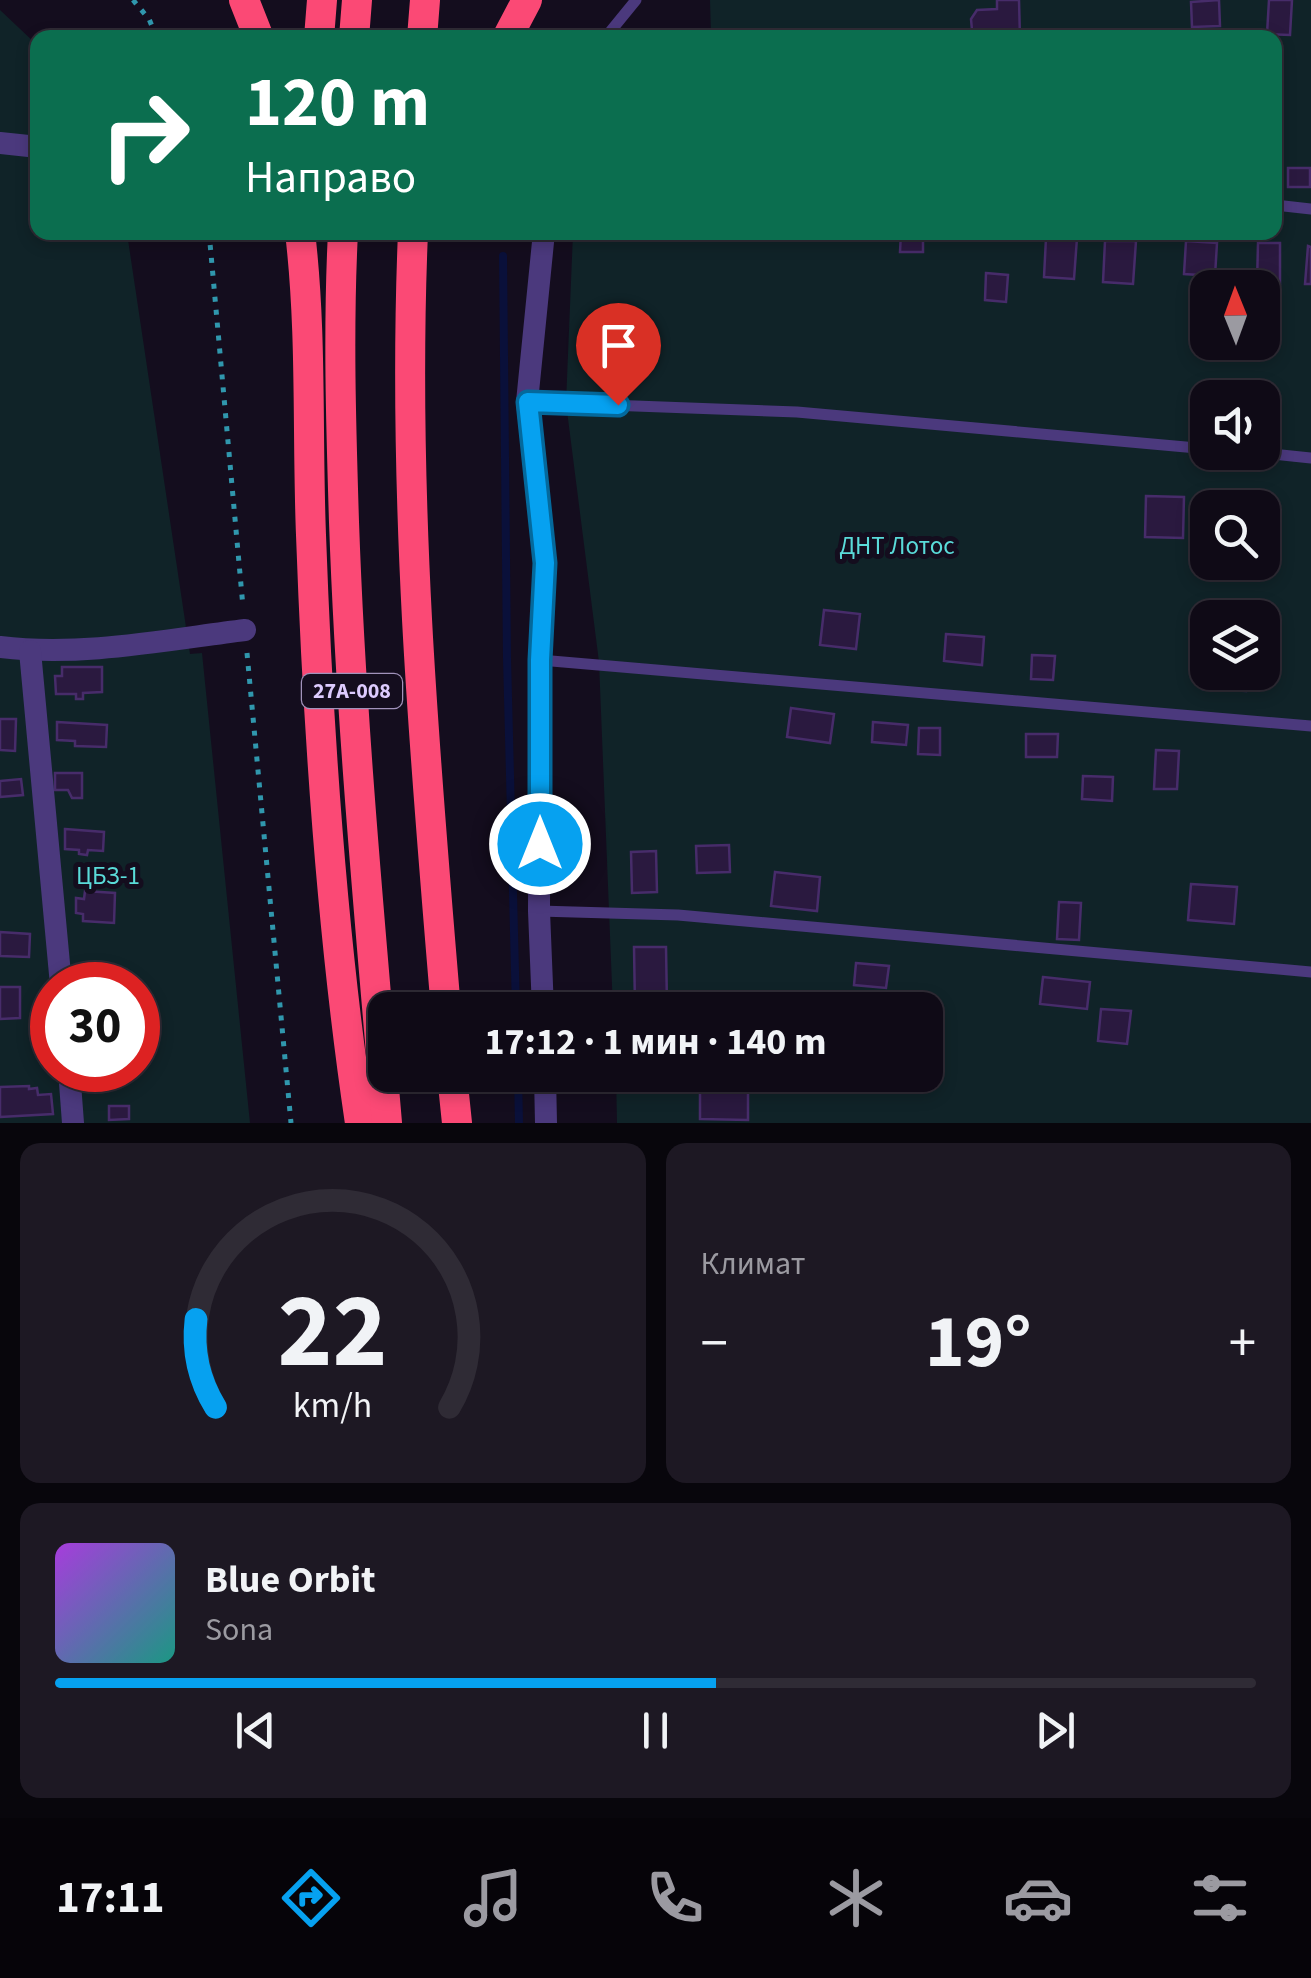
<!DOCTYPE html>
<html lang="ru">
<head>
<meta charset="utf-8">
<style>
	body { margin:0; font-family:"Source Sans 3",sans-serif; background:#1d1823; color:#f1f3f6; height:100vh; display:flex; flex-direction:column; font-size:38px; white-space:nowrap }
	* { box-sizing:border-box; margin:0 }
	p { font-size:32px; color:#9b9aa1 }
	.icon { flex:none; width:55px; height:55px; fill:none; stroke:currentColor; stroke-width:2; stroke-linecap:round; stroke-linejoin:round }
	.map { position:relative; height:1123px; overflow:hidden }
	.sheet { display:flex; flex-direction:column; gap:20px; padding:20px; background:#08060c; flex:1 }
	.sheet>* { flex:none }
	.banner { position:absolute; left:30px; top:30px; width:1252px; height:210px; border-radius:20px; box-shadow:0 5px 15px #0003,0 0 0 2px #2f2b35; background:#0b6e4f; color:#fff; overflow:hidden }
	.needle { width:65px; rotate:359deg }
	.fabs { position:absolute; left:1190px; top:270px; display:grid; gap:20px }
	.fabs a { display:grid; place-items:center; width:90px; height:90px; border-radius:20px; background:#0f0a16; box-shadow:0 5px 15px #0003,0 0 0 2px #2f2b35; font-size:50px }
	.speed { position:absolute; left:30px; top:962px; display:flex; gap:20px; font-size:50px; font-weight:700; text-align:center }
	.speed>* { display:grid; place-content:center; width:130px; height:130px; border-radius:50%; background:#0f0a16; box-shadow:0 5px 15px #0003,0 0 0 2px #2f2b35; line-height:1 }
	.speed .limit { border:15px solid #d22; background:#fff; color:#111 }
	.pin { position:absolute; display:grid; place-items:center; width:85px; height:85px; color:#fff; margin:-102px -42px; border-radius:50% 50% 50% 0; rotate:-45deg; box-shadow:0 0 10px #0007 }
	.pin .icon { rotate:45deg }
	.me { position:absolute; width:110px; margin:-55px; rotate:0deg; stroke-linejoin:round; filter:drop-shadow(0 0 8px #0008) }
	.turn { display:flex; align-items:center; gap:35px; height:210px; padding:0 50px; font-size:45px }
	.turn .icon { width:130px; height:130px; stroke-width:2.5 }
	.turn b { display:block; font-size:70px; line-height:85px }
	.big { font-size:75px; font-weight:700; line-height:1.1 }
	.sheet .card { flex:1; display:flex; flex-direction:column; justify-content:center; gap:15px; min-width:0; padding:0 35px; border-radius:20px; background:#1d1823 }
	.sheet .dial { align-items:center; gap:0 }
	.dial svg { height:260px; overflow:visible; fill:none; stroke:#2f2b35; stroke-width:7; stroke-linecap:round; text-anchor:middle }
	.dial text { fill:#f1f3f6; stroke:none }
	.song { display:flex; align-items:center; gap:30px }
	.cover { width:120px; height:120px; border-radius:15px; background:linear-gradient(135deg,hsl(280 70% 55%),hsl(170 70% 35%)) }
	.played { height:10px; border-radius:5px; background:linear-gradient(90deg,#06a1f0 55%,#2f2b35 55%) }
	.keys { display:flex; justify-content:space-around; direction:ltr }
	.heat { display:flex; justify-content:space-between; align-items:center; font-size:55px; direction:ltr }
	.sheet .tiles { flex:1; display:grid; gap:20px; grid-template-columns:1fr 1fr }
	.card:last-child { grid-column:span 2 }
	.trip { position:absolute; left:368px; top:992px; width:575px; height:100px; border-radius:20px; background:#0f0a16; box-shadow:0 5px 15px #0003,0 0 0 2px #2f2b35; font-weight:700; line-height:100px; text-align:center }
	.menu { display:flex; height:160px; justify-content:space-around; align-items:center; background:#060409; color:#9b9aa1 }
	.menu .icon { width:70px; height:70px }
	.menu .current { color:#06a1f0 }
	.menu b { font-size:45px; color:#f1f3f6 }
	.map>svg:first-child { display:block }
</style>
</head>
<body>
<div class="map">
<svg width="1311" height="1123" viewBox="0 0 1311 1123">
	<rect width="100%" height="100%" fill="#140d1e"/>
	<g fill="#102328" fill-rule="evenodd">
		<path d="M710 0H1311V1123H617L616 1075H925V1010H613L599 662 566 403 573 233 1275 232V38H647V30L711 35ZM1208 288H1262V342H1208ZM1208 398H1262V452H1208ZM1208 508H1262V562H1208ZM1208 618H1262V672H1208Z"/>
		<path d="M0 10 37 45 38 232 127 233 190 654 202 653 250 1123H0ZM52 985H138V1070H52Z"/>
	</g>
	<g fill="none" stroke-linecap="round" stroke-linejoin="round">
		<g stroke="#0a103a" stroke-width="8">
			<polyline points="503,256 507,658 516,1010"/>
			<polyline points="518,1075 519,1123"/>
		</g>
	</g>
	<g fill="#2a193f" stroke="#472c6a" stroke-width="2.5">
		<polygon points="997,0 1019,0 1020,38 976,38 972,30 971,19 977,10 997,9"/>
		<polygon points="1219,0 1220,26 1192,27 1191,2"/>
		<polygon points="1269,0 1292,0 1290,35 1267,34"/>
		<rect x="1288" y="168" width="22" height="19"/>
		<polygon points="901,232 923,232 923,252 900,252"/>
		<polygon points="1062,237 1077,238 1074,279 1044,277 1046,238 1061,239"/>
		<polygon points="1105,241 1136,241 1133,284 1103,282"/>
		<polygon points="1186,241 1217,243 1215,276 1184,274"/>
		<polygon points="1258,243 1280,243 1280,284 1257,284"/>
		<polygon points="1308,246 1311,247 1311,284 1305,284"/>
		<polygon points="986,273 1008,275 1006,302 985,300"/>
		<polygon points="1146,496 1184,497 1183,538 1145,537"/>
		<polygon points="824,610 860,614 856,649 820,645"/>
		<polygon points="946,634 984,637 982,665 944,661"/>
		<polygon points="1204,653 1208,653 1208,672 1247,672 1246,691 1203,689"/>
		<polygon points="1032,655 1055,656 1053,680 1031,679"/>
		<polygon points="62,667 102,667 102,692 83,693 83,699 76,699 76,694 56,694 55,676 62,676"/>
		<polygon points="791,708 834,714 830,743 787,737"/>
		<polygon points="0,719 16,719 15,751 0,750"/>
		<polygon points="57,722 107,725 106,747 75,746 75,741 57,740"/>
		<polygon points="873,722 908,725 906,745 872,742"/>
		<polygon points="919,728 940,728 940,755 918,754"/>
		<polygon points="1026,734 1058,734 1057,757 1026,757"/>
		<polygon points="1156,750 1179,751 1177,789 1154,789"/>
		<polygon points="55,773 82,773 82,798 72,798 68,790 55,790"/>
		<polygon points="1083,776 1113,777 1112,801 1082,799"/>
		<polygon points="21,779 23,795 0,797 0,781"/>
		<polygon points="65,829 104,832 103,851 88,850 87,855 79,854 79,850 65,849"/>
		<polygon points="729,845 730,872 697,873 696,846"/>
		<polygon points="656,851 657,892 632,893 631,852"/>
		<polygon points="775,872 820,877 817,911 771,906"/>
		<polygon points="1191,884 1237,887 1234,924 1188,920"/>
		<polygon points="85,891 115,893 114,923 83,921 83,914 76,913 76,898 84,899"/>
		<polygon points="1059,902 1081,903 1079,940 1057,939"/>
		<polygon points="0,932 30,934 29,957 0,956"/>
		<polygon points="634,947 666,947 667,1006 635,1007"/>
		<polygon points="856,963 889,966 886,988 854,985"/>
		<polygon points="1043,977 1090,982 1087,1009 1040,1004"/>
		<polygon points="0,987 20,987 20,1018 0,1019"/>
		<polygon points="1101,1009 1131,1011 1127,1044 1098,1041"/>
		<polygon points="29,1086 29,1089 37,1088 38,1095 51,1094 53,1114 0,1117 0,1087"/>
		<polygon points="700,1086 748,1087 748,1120 700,1119"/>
		<polygon points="109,1106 129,1106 129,1119 109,1120"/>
	</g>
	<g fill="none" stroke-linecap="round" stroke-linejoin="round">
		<g stroke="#3097ad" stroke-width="5" stroke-dasharray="5 8" stroke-linecap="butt">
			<polyline points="133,0 149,19 157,38"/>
			<polyline points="209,232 243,607"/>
			<polyline points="247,653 291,1123"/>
		</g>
		<g stroke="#4b397d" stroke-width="11">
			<polyline points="605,38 636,0"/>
			<polyline points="1275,205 1311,209"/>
			<polyline points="527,402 797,412 1208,449"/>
			<polyline points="1252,452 1311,458"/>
			<polyline points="540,660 1311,726"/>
			<polyline points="539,911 678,915 1311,972"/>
		</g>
		<g stroke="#4b397d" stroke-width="22">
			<polyline points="0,143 38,147"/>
			<path d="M0 647C81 657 165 640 245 630"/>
			<polyline points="30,651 61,985"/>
			<polyline points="543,1010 539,911 540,660 545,563 527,402 544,232"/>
			<polyline points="69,1070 73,1123"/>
			<polyline points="545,1075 546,1123"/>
		</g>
		<g stroke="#fb4975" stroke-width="30">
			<polyline points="244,0 259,38"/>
			<polyline points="319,38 322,0"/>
			<polyline points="354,38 357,0"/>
			<polyline points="422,38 425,0"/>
			<polyline points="507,38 527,0"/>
			<path d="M300 232C312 333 307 434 311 535 318 731 331 928 360 1123"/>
			<path d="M343 232C338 329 341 426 344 522 351 723 370 923 387 1123"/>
			<path d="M413 232C402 492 424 751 446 1010"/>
			<polyline points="452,1075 457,1123"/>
		</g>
	</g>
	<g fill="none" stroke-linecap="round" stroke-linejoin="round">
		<defs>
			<polyline id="route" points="540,844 540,660 545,563 528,402 618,405"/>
		</defs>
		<use href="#route" stroke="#04699c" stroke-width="25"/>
		<use href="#route" stroke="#06a1f0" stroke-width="18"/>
	</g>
	<g text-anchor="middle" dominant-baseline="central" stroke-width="10" stroke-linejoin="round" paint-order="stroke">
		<rect fill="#140d1e" stroke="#a192bb" stroke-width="2.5" x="302" y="674" width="100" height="34" rx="8"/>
		<g font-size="22" font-weight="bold" fill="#ddcbfe">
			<text x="352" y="691">27А-008</text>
		</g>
		<g font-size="25" fill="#5adbd9" stroke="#140d1e">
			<text x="897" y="546">ДНТ Лотос</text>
			<text x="108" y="876">ЦБЗ-1</text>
		</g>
	</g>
</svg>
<div class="fabs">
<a><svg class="needle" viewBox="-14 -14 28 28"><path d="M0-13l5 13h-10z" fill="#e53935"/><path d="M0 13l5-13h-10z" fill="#9b9aa1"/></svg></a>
<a><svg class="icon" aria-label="sound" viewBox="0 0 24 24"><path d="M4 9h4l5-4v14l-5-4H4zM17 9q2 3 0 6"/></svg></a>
<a><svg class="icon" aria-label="search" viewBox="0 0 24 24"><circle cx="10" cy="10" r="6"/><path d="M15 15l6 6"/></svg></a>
<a><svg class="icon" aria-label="layers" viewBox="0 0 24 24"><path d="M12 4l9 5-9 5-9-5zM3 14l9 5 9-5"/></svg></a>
</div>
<div class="speed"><div class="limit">30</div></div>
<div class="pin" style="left:618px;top:405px;background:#d93025"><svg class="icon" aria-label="arrive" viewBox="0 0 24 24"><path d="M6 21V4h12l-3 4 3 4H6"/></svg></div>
<svg class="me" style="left:540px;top:844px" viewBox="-20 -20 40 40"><circle r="17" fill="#06a1f0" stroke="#fff" stroke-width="3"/><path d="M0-11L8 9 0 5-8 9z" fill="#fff"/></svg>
<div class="trip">17:12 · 1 мин · 140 m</div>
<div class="banner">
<div class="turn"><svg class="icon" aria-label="right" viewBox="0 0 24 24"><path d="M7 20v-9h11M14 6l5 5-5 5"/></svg><div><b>120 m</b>Направо</div></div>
</div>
</div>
<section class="sheet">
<div class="tiles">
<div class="card dial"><svg viewBox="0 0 100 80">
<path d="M14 69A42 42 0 1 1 86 69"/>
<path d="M14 69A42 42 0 0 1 8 42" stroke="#06a1f0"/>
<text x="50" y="56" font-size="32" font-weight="700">22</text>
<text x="50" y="72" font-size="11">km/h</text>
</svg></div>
<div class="card"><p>Климат</p>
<div class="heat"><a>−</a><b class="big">19°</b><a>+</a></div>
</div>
<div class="card">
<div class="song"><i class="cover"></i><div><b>Blue Orbit</b><p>Sona</p></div></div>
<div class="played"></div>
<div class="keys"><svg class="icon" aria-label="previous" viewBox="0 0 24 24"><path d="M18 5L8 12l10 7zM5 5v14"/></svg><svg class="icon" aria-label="pause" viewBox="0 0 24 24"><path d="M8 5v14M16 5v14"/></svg><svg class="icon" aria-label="next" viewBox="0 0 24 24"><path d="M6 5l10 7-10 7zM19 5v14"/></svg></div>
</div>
</div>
</section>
<nav class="menu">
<b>17:11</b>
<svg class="icon current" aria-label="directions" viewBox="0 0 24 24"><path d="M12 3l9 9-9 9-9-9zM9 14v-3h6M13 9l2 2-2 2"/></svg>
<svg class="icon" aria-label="music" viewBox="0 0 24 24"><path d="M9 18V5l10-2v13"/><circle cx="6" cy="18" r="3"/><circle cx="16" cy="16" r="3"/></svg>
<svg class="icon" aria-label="phone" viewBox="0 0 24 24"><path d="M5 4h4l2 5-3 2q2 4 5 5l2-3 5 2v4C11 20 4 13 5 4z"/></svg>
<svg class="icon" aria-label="climate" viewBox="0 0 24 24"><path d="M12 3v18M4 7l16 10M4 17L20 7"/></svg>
<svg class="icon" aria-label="car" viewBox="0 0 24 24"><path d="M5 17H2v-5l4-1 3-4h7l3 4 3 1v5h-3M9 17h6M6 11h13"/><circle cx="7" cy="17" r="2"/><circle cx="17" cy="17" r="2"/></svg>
<svg class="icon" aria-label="filters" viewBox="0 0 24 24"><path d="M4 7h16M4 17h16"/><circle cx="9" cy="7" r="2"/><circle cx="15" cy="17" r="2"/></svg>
</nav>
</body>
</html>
